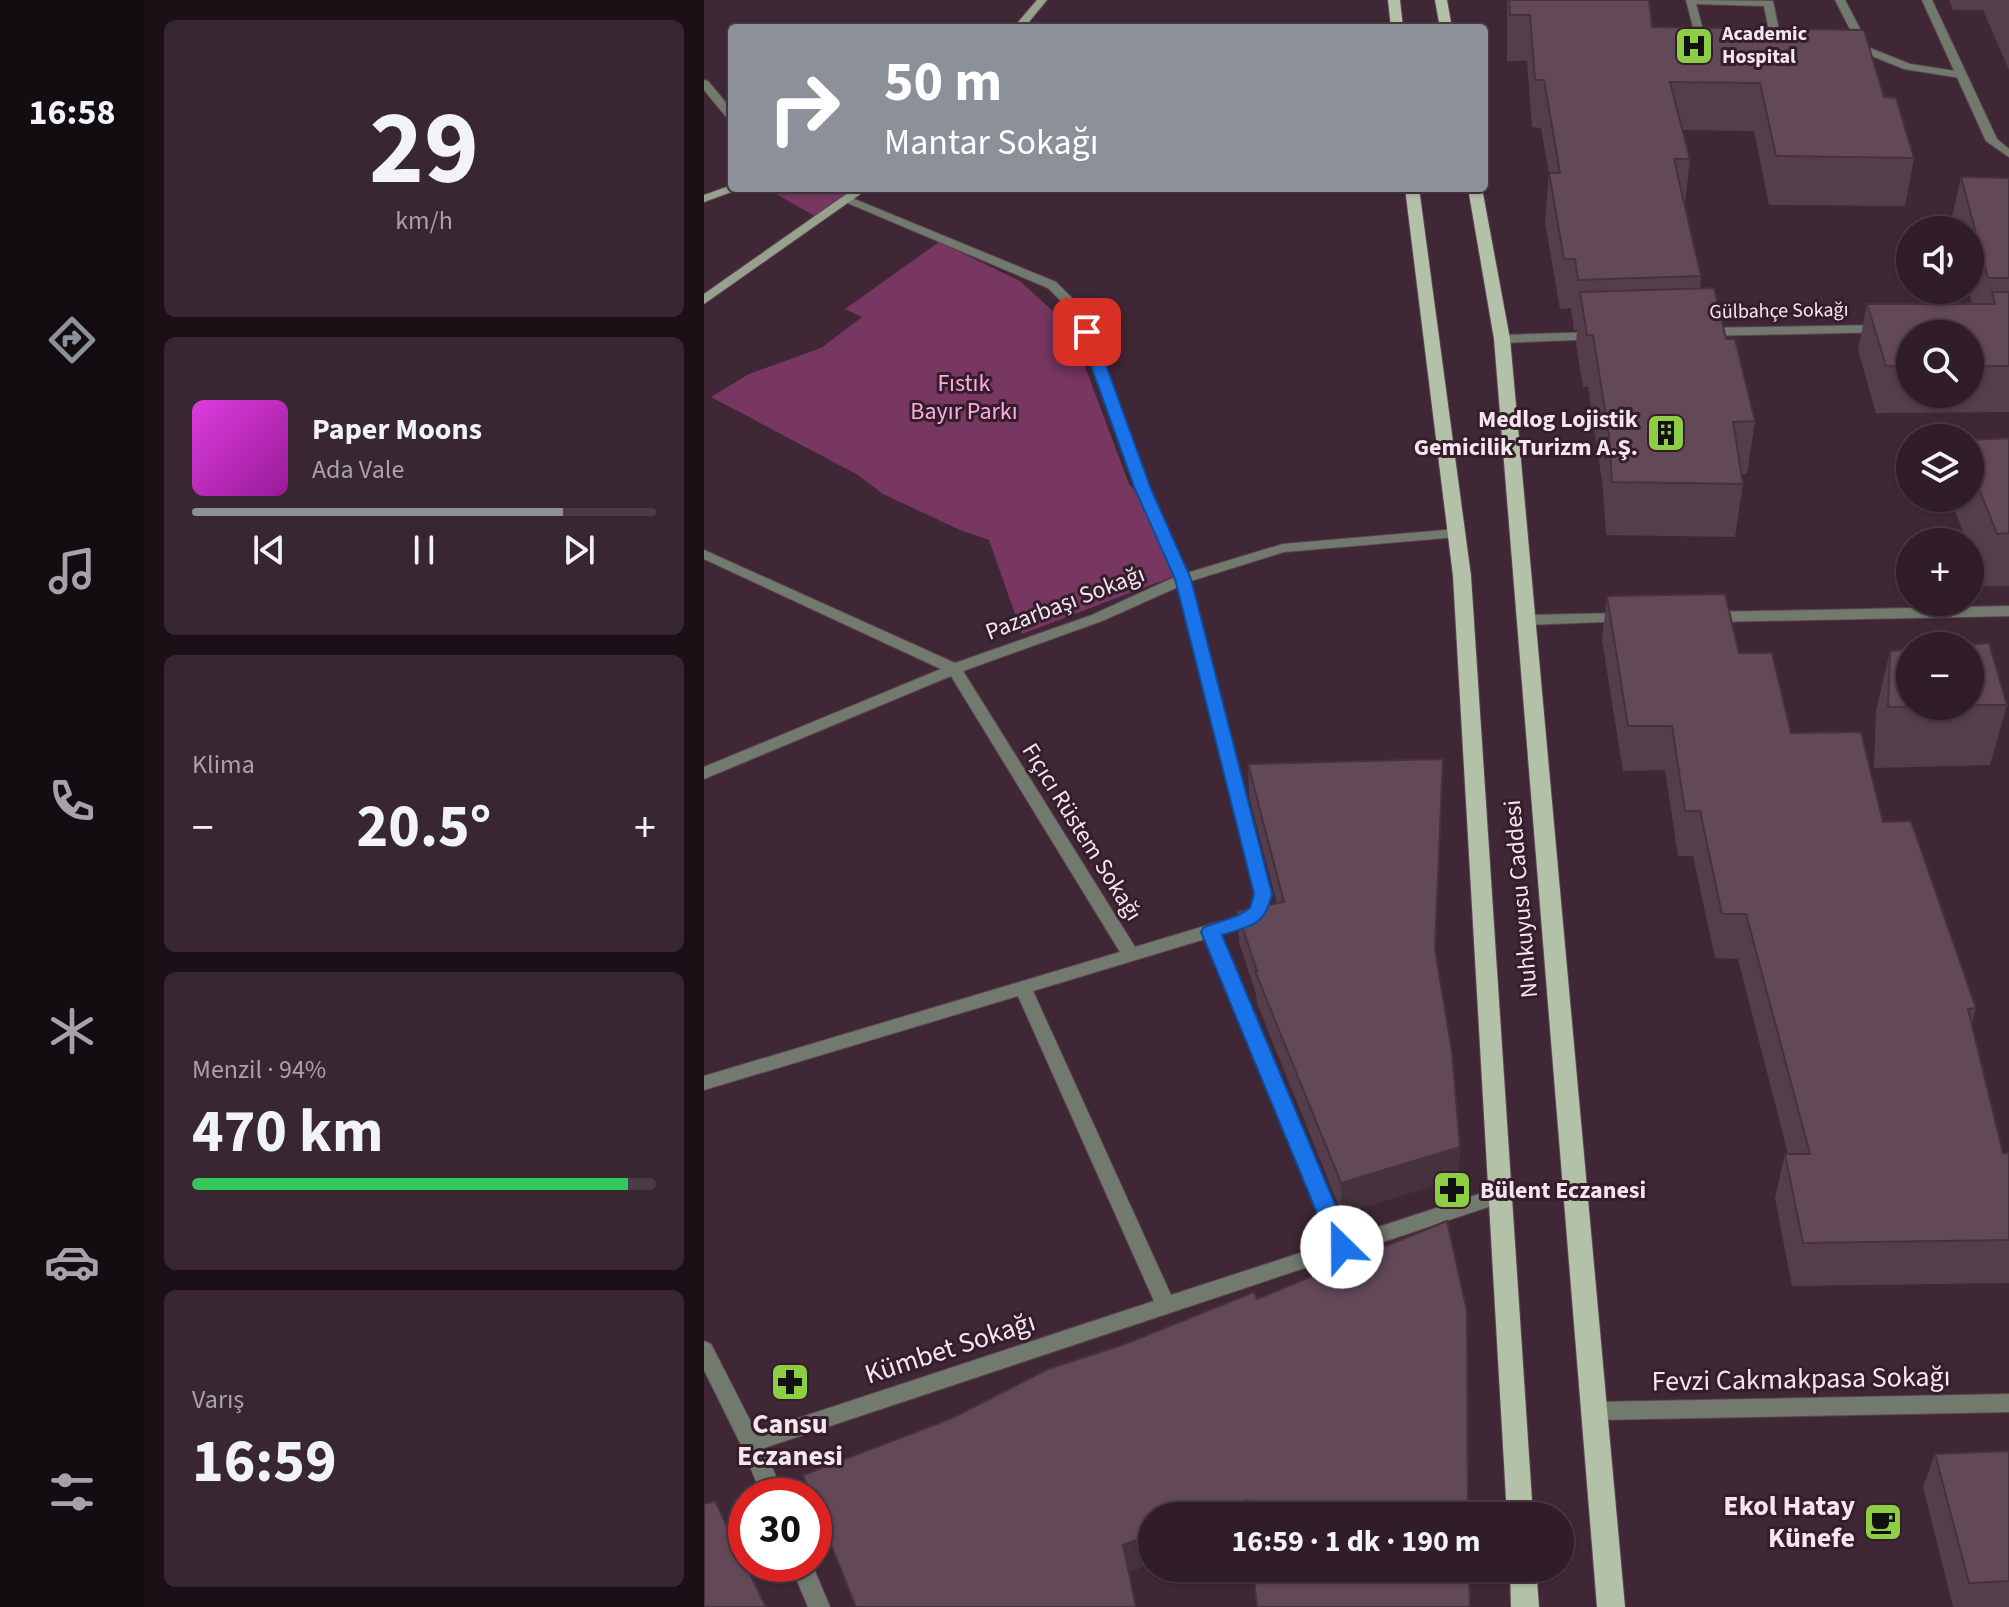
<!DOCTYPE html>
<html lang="tr">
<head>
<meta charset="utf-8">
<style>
	body { margin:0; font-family:"Source Sans 3",sans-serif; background:#382630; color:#f1f3f6; height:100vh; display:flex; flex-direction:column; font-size:30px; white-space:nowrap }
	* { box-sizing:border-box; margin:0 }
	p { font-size:26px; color:#a8a2a8 }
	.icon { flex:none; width:44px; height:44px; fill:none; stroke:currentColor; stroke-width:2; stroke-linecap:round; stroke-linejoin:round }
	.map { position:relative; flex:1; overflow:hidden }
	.side { display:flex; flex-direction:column; gap:20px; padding:20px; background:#1a1016; width:560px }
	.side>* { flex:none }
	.top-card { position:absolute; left:24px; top:24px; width:760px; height:168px; border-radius:8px; box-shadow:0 2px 6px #0004,0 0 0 2px #4b3b45; background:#8c9099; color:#fff; overflow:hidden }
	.controls { position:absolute; left:1192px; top:216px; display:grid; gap:16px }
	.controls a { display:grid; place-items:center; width:88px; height:88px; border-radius:50%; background:#301d28; box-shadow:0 2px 6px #0004,0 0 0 2px #4b3b45; font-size:40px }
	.speed { position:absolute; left:24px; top:1478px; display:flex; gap:16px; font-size:40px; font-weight:700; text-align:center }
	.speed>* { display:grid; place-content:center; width:104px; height:104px; border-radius:50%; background:#301d28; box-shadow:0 2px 6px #0004,0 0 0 2px #4b3b45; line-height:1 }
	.speed .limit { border:12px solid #d22; background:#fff; color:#111 }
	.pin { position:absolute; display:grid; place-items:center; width:68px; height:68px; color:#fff; margin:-34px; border-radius:16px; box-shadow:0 4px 12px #0006 }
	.me { position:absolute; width:88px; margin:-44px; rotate:337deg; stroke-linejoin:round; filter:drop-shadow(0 0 6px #0008) }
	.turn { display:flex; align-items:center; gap:28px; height:168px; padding:0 24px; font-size:36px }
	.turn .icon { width:104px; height:104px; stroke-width:2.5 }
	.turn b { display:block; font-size:56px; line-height:68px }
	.big { font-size:60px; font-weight:700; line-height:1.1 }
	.side .widget { flex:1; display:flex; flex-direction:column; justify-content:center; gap:12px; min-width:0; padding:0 28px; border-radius:12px; background:#382630 }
	.side .dial { align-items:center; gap:0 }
	.dial b { font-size:104px; line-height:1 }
	.song { display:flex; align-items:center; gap:24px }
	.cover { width:96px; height:96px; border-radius:12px; background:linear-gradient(135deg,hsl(300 70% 55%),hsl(300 70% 35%)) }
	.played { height:8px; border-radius:4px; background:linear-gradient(90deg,#8c9099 80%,#4b3b45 80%) }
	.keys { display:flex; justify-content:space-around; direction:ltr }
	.heat { display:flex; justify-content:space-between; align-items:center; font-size:44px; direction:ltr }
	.charge { height:12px; border-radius:6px; background:linear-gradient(90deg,#34c759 94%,#4b3b45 0) }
	.trip { position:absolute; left:434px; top:1502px; width:436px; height:80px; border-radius:40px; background:#301d28; box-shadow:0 2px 6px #0004,0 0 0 2px #4b3b45; font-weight:700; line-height:80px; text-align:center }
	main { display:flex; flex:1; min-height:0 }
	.dock { display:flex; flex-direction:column; width:144px; justify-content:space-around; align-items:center; background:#130c10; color:#a8a2a8 }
	.dock .icon { width:56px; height:56px }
	.dock .active { color:#8c9099 }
	.dock b { font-size:36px; color:#f1f3f6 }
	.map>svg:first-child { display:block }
</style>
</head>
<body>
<main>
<nav class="dock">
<b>16:58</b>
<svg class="icon active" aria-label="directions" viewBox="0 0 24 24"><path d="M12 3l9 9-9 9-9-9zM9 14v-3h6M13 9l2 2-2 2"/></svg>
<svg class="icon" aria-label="music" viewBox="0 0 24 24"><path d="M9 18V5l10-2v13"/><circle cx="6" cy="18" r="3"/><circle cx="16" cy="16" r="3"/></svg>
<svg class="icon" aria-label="phone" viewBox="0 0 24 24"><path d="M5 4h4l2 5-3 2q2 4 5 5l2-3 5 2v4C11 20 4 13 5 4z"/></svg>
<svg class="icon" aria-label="climate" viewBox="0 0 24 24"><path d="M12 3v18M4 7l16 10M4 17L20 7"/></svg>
<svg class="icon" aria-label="car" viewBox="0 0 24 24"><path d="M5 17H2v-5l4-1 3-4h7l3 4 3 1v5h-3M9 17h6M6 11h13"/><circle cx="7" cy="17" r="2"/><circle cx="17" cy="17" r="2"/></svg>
<svg class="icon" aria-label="filters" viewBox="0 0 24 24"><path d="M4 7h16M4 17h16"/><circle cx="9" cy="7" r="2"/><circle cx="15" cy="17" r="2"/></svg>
</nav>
<section class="side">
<div class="widget dial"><b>29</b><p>km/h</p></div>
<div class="widget">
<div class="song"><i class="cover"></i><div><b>Paper Moons</b><p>Ada Vale</p></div></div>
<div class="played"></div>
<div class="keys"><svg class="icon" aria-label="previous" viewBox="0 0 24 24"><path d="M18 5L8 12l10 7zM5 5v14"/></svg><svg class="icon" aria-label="pause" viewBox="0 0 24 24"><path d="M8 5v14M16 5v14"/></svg><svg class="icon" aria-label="next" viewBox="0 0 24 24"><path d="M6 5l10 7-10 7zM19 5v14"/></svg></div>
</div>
<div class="widget"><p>Klima</p>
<div class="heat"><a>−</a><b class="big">20.5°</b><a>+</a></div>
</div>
<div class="widget"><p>Menzil · 94%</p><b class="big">470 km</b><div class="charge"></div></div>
<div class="widget"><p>Varış</p><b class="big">16:59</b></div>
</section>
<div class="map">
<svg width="1305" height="1607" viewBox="0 0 1305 1607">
	<rect width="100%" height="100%" fill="#402736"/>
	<g fill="#773761">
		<polygon points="61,188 150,188 111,216"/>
		<polygon points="235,242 316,281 366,327 425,484 451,514 478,573 318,634 285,540 256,530 179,494 154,475 7,397 45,374 117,348 158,317 141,309"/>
	</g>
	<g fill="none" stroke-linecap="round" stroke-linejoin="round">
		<defs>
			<g id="lane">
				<polygon points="982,0 1069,1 1079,50 1074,53 1069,50 1060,6 992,4 1004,48 995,50"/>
				<polygon points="1131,0 1141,0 1166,48 1206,64 1257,72 1262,75 1257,78 1200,69 1158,52"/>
			</g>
			<g id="street">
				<polygon points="1218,0 1228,0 1293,139 1305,149 1305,157 1282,141"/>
				<polygon points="0,80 4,81 28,110 28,120 24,119 0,90"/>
				<path d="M143 196 352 282 379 309 446 489 483 573 579 544 753 529 760 533 753 537 580 552 487 581 567 894C560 927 545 926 516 935L644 1237 796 1187 803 1189 805 1195 803 1201 796 1203 60 1448 80 1496H58L38 1447 0 1370V1341L7 1344 52 1432 450 1301 314 996 0 1090V1076L416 952 247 676 0 779V767L237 669 0 559V550L251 663 388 615 471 577 432 489 369 313 344 288 139 201 137 199ZM474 587 551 894 547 908 534 916 431 947 259 671 398 621ZM501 939 627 1243 467 1295 329 991Z"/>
				<polygon points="1180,325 1184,326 1184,332 999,336 993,332 999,328"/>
				<polygon points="892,332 896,333 896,339 798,343 792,339 798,335"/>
				<polygon points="1305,606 1305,616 1007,622 1000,617 1007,612"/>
				<polygon points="919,613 924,615 926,618 924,621 823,625 816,620 823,615"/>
				<polygon points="1305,1394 1305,1412 891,1420 884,1418 881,1411 884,1404 891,1402"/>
				<polygon points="86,1564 108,1564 126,1607 104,1607"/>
			</g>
			<g id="secondary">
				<polygon points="333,0 343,0 320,28 309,28"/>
				<polygon points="28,185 28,188 35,188 33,190 0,202 0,195"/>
				<polygon points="151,188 165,188 0,304 0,294"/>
			</g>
			<g id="primary">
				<polygon points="684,0 696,0 699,28 687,28"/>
				<polygon points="731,0 743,0 748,28 736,28"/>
				<polygon points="701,188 715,188 767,576 829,1516 803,1516 749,576"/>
				<polygon points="764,188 778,188 806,339 921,1607 893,1607 790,339"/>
				<polygon points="806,1568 832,1568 835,1607 807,1607"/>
			</g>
		</defs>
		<use href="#lane" stroke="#5d4553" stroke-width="2"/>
		<use href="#street" stroke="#5d4553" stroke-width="2"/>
		<use href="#secondary" stroke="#5d4553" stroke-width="2"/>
		<use href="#primary" stroke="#5d4553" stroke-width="2"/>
		<use href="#lane" fill="#72796d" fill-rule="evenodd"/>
		<use href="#street" fill="#72796d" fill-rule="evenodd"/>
		<use href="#secondary" fill="#97a18e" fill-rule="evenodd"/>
		<use href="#primary" fill="#b3c1a8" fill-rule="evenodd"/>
	</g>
	<g fill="#553e4c" fill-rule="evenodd">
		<polygon points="803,0 945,0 948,27 1180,97 1210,158 1201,206 1065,205 1050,131 979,130 986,159 981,205 997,276 996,289 1022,339 1051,421 1043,474 1037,474 1039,484 1031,537 902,535 899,488 884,387 879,387 872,344 873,330 870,330 867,308 856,309 841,222 845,173 837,128 828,127 823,61 803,61"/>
		<polygon points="1245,0 1305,0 1305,70 1279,10 1249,10"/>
		<path d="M1257 177 1305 178V412L1172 413 1154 350 1163 304H1268L1265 290H1266V230H1249L1247 222ZM1206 334H1266V394H1206Z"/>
		<polygon points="1305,438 1305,586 1280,586 1266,551 1266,542 1263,542 1246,498 1266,498 1266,440"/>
		<polygon points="903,596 1035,653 1087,733 1179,822 1272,1008 1268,1023 1299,1153 1305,1153 1305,1283 1088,1286 1071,1198 1081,1154 1084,1154 1034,959 1011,958 989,856 974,856 961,770 919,771 898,640"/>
		<polygon points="1186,651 1303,705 1286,765 1170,768 1172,711"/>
		<polygon points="544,764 731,950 756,1147 754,1178 638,1214 553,1003 552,994 535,942 533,911 573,904 545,796"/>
		<polygon points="553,1299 448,1516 425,1572 432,1607 151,1607 110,1505 110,1496 107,1496 99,1475 248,1418 421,1344"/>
		<polygon points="1305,1451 1305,1607 1249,1607 1219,1487 1231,1454"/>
	</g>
	<g fill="#45323e">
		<polygon points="756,1147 754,1178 638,1214 637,1183"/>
		<polygon points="544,1500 545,1516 499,1516"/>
		<polygon points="448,1534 448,1564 423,1573 419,1545"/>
	</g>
	<g fill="#634858" stroke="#45323e" stroke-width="2">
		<polygon points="805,0 945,0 948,27 1160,30 1180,97 1192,98 1210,158 1072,156 1056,83 966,82 986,159 970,159 997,276 874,280 871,259 860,259 845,173 856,173 840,80 831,80 826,15 806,15"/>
		<polygon points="1257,177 1305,178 1305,278 1284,278"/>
		<polygon points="1010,288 1022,339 1031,339 1051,421 1029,422 1039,484 908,482 905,435 889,335 883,335 876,292"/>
		<polygon points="1288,292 1305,292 1305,366 1266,366 1266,334 1206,334 1206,366 1182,366 1163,304 1291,304"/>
		<polygon points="1305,438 1305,533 1293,534 1266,466 1266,440"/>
		<polygon points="1021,594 1035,653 1068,653 1087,733 1157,732 1179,822 1207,821 1272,1008 1264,1009 1299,1153 1305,1153 1305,1240 1099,1243 1081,1154 1106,1154 1042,914 1018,914 996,811 981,811 968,726 924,726 903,596"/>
		<polygon points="1285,643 1303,705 1266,705 1266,646 1246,646"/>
		<polygon points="1206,649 1206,706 1240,706 1184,707 1186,651"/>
		<polygon points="739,759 731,949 748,1051 756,1147 637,1183 551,971 553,971 533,911 580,902 544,764"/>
		<polygon points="743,1221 763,1311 764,1516 545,1516 544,1500 499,1516 448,1516 448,1534 419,1545 432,1607 152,1607 110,1503 110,1496 107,1496 99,1475 248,1418 344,1369 421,1344 550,1292 553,1299"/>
		<polygon points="1305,1451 1305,1581 1265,1583 1231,1454"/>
		<polygon points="11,1501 62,1607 0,1607 0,1504"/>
		<polygon points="549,1568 765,1568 766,1607 553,1607"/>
	</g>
	<path fill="#1a73e8" stroke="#114b97" stroke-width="2" d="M383 328 390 332 447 489 487 579 568 894C561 926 547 926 518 935L649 1247 646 1253 638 1256 630 1253 627 1247 497 932 500 927 533 916 546 908 550 894 471 579 431 489 375 332Z"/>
	<defs>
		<symbol id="hospital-square" viewBox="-11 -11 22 22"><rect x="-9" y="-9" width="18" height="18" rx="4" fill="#8dce44" stroke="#351e2c"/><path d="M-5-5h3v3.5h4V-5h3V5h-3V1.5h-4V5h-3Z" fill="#111"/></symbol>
		<symbol id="building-square" viewBox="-11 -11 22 22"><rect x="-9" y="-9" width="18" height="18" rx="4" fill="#8dce44" stroke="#351e2c"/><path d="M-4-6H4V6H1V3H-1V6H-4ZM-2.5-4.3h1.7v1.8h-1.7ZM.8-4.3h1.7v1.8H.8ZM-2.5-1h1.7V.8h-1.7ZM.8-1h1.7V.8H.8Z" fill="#111"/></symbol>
		<symbol id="pharmacy-square" viewBox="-11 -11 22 22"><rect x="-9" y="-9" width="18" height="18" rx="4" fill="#8dce44" stroke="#351e2c"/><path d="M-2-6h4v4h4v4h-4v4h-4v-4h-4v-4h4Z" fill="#111"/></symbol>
		<symbol id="cafe-square" viewBox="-11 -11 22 22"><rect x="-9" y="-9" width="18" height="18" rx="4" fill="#8dce44" stroke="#351e2c"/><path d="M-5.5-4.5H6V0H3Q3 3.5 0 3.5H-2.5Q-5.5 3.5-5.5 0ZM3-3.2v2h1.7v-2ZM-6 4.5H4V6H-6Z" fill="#111"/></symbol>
	</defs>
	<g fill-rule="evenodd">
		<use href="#hospital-square" x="968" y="24" width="44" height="44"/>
		<use href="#building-square" x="940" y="411" width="44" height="44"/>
		<use href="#pharmacy-square" x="726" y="1168" width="44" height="44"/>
		<use href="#pharmacy-square" x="64" y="1360" width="44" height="44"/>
		<use href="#cafe-square" x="1157" y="1500" width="44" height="44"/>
	</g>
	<g text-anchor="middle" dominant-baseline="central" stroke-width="6" stroke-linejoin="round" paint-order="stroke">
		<g font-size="20" font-weight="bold" fill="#f5e5ee" stroke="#351e2c" text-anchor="start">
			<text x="1018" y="34">Academic<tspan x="1018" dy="23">Hospital</tspan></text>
		</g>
		<g font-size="20" fill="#f5e5ee" stroke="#351e2c">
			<text transform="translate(1075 311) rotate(-1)">Gülbahçe Sokağı</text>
		</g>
		<g font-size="24" fill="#fdacde" stroke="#351e2c">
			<text x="260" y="383">Fıstık<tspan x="260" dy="28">Bayır Parkı</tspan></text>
		</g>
		<g font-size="24" font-weight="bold" fill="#f5e5ee" stroke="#351e2c" text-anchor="end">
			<text x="934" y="419">Medlog Lojistik<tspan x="934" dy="28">Gemicilik Turizm A.Ş.</tspan></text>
			<text x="776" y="1190" text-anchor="start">Bülent Eczanesi</text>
		</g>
		<g font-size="24" fill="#f5e5ee" stroke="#351e2c">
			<text transform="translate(361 603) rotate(-21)">Pazarbaşı Sokağı</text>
			<text transform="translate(378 832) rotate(58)">Fıçıcı Rüstem Sokağı</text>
			<text transform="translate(817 899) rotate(-95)">Nuhkuyusu Caddesi</text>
		</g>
		<g font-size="28" fill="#f5e5ee" stroke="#351e2c">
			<text transform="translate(246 1348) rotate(-18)">Kümbet Sokağı</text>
			<text transform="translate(1097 1379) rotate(-1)">Fevzi Cakmakpasa Sokağı</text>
		</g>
		<g font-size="28" font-weight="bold" fill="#f5e5ee" stroke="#351e2c">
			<text x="86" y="1424">Cansu<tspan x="86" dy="32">Eczanesi</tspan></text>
			<text x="1151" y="1506" text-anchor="end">Ekol Hatay<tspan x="1151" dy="32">Künefe</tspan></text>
		</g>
	</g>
</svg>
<div class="controls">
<a><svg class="icon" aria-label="sound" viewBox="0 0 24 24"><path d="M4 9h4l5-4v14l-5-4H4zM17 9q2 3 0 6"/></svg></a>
<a><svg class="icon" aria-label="search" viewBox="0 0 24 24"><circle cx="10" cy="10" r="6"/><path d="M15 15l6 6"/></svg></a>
<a><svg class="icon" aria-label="layers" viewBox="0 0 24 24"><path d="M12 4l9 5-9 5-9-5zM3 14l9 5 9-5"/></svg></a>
<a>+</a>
<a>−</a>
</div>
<div class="speed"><div class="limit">30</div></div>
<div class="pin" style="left:383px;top:332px;background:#d93025"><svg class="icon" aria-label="arrive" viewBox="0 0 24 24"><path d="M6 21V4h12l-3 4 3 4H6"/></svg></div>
<svg class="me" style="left:638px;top:1247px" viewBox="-20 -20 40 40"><circle r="19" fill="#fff"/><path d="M0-13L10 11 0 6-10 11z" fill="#1a73e8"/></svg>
<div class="trip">16:59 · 1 dk · 190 m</div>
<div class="top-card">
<div class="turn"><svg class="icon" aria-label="right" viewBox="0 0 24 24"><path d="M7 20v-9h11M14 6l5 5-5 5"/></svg><div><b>50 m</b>Mantar Sokağı</div></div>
</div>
</div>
</main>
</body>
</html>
